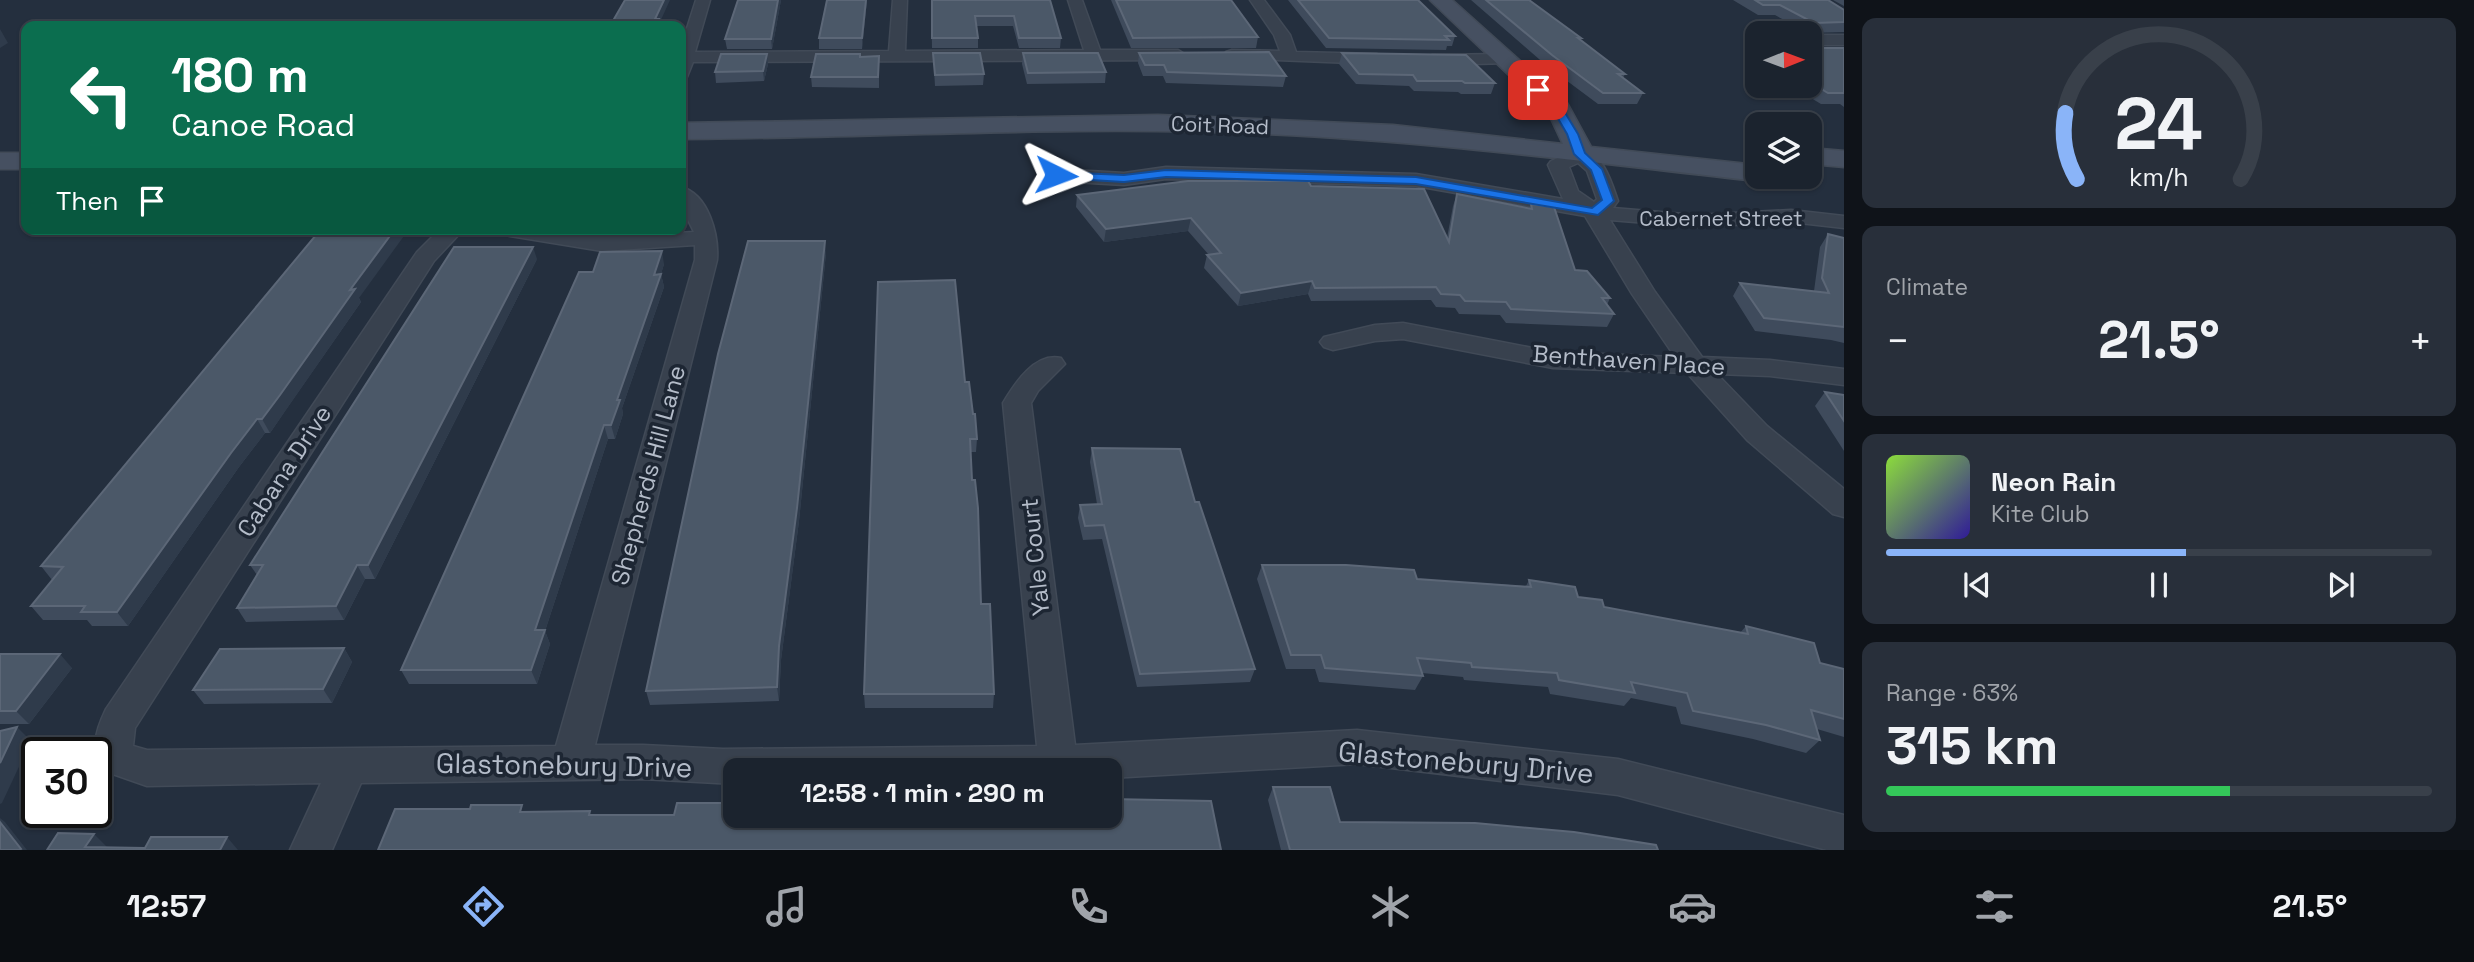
<!DOCTYPE html>
<html lang="en">
<head>
<meta charset="utf-8">
<style>
	body { margin:0; font-family:"Space Grotesk",sans-serif; background:#282f3a; color:#f1f3f6; height:100vh; display:flex; flex-direction:column; font-size:26px; white-space:nowrap }
	* { box-sizing:border-box; margin:0 }
	p { font-size:23px; color:#a0a4aa }
	.icon { flex:none; width:38px; height:38px; fill:none; stroke:currentColor; stroke-width:2; stroke-linecap:round; stroke-linejoin:round }
	.map { position:relative; flex:1; overflow:hidden }
	.panel { display:flex; flex-direction:column; gap:18px; padding:18px; background:#0f1319; width:630px }
	.panel>* { flex:none }
	.hud { position:absolute; left:21px; top:21px; width:665px; height:214px; border-radius:14px; box-shadow:0 2px 5px #0004,0 0 0 2px #39404a; background:#0b6e4f; color:#fff; overflow:hidden }
	.needle { width:46px; rotate:89deg }
	.fabs { position:absolute; left:1745px; top:21px; display:grid; gap:14px }
	.fabs a { display:grid; place-items:center; width:77px; height:77px; border-radius:14px; background:#1b232e; box-shadow:0 2px 5px #0004,0 0 0 2px #39404a; font-size:35px }
	.speed { position:absolute; left:21px; top:737px; display:flex; gap:14px; font-size:35px; font-weight:700; text-align:center }
	.speed>* { display:grid; place-content:center; width:91px; height:91px; border-radius:50%; background:#1b232e; box-shadow:0 2px 5px #0004,0 0 0 2px #39404a; line-height:1 }
	.speed .limit { border:4px solid #111; border-radius:10px; background:#fff; color:#111 }
	.pin { position:absolute; display:grid; place-items:center; width:60px; height:60px; color:#fff; margin:-30px; border-radius:14px; box-shadow:0 4px 10px #0006 }
	.me { position:absolute; width:77px; margin:-38px; rotate:93deg; stroke-linejoin:round; filter:drop-shadow(0 0 5px #0008) }
	.turn { display:flex; align-items:center; gap:24px; height:147px; padding:0 35px; font-size:32px }
	.turn .icon { width:91px; height:91px; stroke-width:2.5 }
	.turn b { display:block; font-size:49px; line-height:60px }
	.then { display:flex; align-items:center; height:66px; padding:0 35px; background:#0003; gap:14px; font-size:26px }
	.big { font-size:52px; font-weight:700; line-height:1.1 }
	.panel .widget { flex:1; display:flex; flex-direction:column; justify-content:center; gap:10px; min-width:0; padding:0 24px; border-radius:14px; background:#282f3a }
	.panel .dial { align-items:center; gap:0 }
	.dial svg { height:182px; overflow:visible; fill:none; stroke:#39404a; stroke-width:7; stroke-linecap:round; text-anchor:middle }
	.dial text { fill:#f1f3f6; stroke:none }
	.song { display:flex; align-items:center; gap:21px }
	.cover { width:84px; height:84px; border-radius:10px; background:linear-gradient(135deg,hsl(90 70% 55%),hsl(250 70% 35%)) }
	.played { height:7px; border-radius:4px; background:linear-gradient(90deg,#8ab4f8 55%,#39404a 55%) }
	.keys { display:flex; justify-content:space-around; direction:ltr }
	.heat { display:flex; justify-content:space-between; align-items:center; font-size:38px; direction:ltr }
	.charge { height:10px; border-radius:5px; background:linear-gradient(90deg,#34c759 63%,#39404a 0) }
	.trip { position:absolute; left:723px; top:758px; width:399px; height:70px; border-radius:14px; background:#1b232e; box-shadow:0 2px 5px #0004,0 0 0 2px #39404a; font-weight:700; line-height:70px; text-align:center }
	.menu { display:flex; height:112px; justify-content:space-around; align-items:center; background:#0b0e12; color:#a0a4aa }
	.menu .icon { width:49px; height:49px }
	.menu .on { color:#8ab4f8 }
	.menu b { font-size:32px; color:#f1f3f6 }
	main { display:flex; flex:1; min-height:0 }
	.map>svg:first-child { display:block }
</style>
</head>
<body>
<main>
<div class="map">
<svg width="1844" height="850" viewBox="0 0 1844 850">
	<rect width="100%" height="100%" fill="#242f3e"/>
	<g fill="none" stroke-linecap="round" stroke-linejoin="round">
		<defs>
			<g id="street">
				<polygon points="696,0 710,0 695,52 889,51 893,0 907,0 905,51 1084,50 1068,0 1082,0 1100,50 1178,50 1186,55 1178,60 693,62 687,77 681,78 681,47"/>
				<polygon points="1250,0 1264,0 1290,35 1296,52 1377,54 1385,59 1377,64 1226,58 1224,55 1226,52 1232,50 1280,51 1274,35"/>
				<rect x="1810" y="35" width="34" height="10"/>
				<polygon points="1506,54 1512,55 1514,59 1512,63 1432,65 1424,60 1432,55"/>
				<path d="M1580 148C1604 154 1611 181 1618 201L1613 208 1696 215 1791 210 1844 216V228L1791 222 1696 227 1610 220 1655 292 1702 357 1770 360 1844 369V385L1770 376 1717 374 1767 426 1844 489V517L1833 514 1747 440 1687 373 1553 368 1403 339 1375 341 1333 350 1324 347 1320 342 1324 337 1375 325 1403 323 1553 352 1675 357 1632 294 1585 216 1416 186 1166 179 1124 185 1056 181 1049 179 1046 175 1049 171 1056 169 1124 173 1166 167 1416 174 1563 199 1548 165 1551 161ZM1578 163 1587 171 1597 199 1594 202 1578 191 1569 167Z"/>
				<path d="M681 187C709 194 719 236 717 260L595 745H643L723 749 1037 746 1003 403C1015 383 1035 352 1061 358L1065 364 1038 391 1031 403 1075 745 1357 730 1618 759 1844 815V850H1827L1618 795 1357 764 1110 778V770H735V784L643 779 361 783 332 850H290L321 783 147 786 107 772C89 751 95 732 106 709L417 252 440 229H464L434 261 135 728 133 746 147 750 556 746 695 260V245L602 251 510 236 502 234 499 229H552L602 237 694 232 681 206Z"/>
			</g>
			<g id="secondary">
				<path d="M1430 0H1452L1567 103 1591 147 1757 165V177H1768L1757 181C1594 163 1431 141 1266 134 1071 125 876 138 681 139V123L1158 115 1393 125 1563 144 1548 112Z"/>
				<polygon points="1810,148 1844,151 1844,167 1810,164"/>
				<rect x="0" y="153" width="26" height="16"/>
			</g>
		</defs>
		<use href="#street" stroke="#414a57" stroke-width="3"/>
		<use href="#secondary" stroke="#414a57" stroke-width="3"/>
		<use href="#street" fill="#38414e" fill-rule="evenodd"/>
		<use href="#secondary" fill="#465061" fill-rule="evenodd"/>
	</g>
	<g fill="#3f4b5c">
		<polygon points="738,0 781,0 772,49 727,49 725,39"/>
		<polygon points="867,0 862,49 819,49 819,38"/>
		<polygon points="931,0 1050,0 1061,38 1060,48 1019,48 1013,26 976,26 978,38 978,48 932,48"/>
		<polygon points="1111,0 1231,0 1258,37 1256,48 1131,48"/>
		<polygon points="1288,0 1418,0 1455,36 1452,46 1447,46 1446,50 1326,48"/>
		<polygon points="1471,0 1529,0 1581,38 1580,40 1625,74 1623,78 1643,93 1637,104 1598,104 1547,66"/>
		<polygon points="1733,0 1828,0 1844,10 1844,32 1808,33 1775,15 1758,15"/>
		<polygon points="1833,0 1844,0 1844,6"/>
		<polygon points="1752,48 1757,48 1757,65 1747,58"/>
		<polygon points="1810,48 1844,48 1844,107 1840,104 1821,104 1791,86 1810,86"/>
		<polygon points="933,53 984,74 983,85 935,86"/>
		<polygon points="1023,53 1106,72 1105,83 1027,84 1022,64"/>
		<polygon points="1139,53 1286,76 1283,87 1166,83 1163,76 1143,76 1138,63"/>
		<polygon points="1342,53 1495,83 1491,94 1461,94 1458,92 1414,91 1409,86 1356,84 1339,64"/>
		<polygon points="767,54 768,64 764,81 716,83 715,72"/>
		<polygon points="861,57 879,67 879,88 812,87 811,77"/>
		<polygon points="1311,186 1447,238 1453,206 1457,194 1529,208 1531,204 1575,270 1610,298 1607,305 1614,314 1607,327 1506,323 1500,315 1459,314 1455,308 1436,307 1431,300 1311,301 1308,294 1238,306 1204,268 1207,255 1209,255 1188,231 1104,242 1076,207 1077,195"/>
		<polygon points="1828,234 1844,238 1844,343 1831,340 1755,331 1733,296 1740,283 1814,291 1820,247"/>
		<polygon points="826,253 799,521 781,660 779,701 650,705 646,691"/>
		<polygon points="537,259 375,579 365,579 344,620 246,622 237,608 257,575 250,565"/>
		<polygon points="664,264 661,274 664,287 622,408 623,414 615,439 608,439 545,631 550,644 537,684 409,684 401,670 593,272"/>
		<polygon points="359,298 361,302 287,408 270,433 265,433 239,467 128,626 92,626 87,620 43,620 31,606 52,580 41,566"/>
		<polygon points="1825,392 1844,395 1844,451 1815,406"/>
		<polygon points="973,414 977,439 976,452 970,452 972,480 981,604 994,694 993,708 865,708 864,694"/>
		<polygon points="1092,448 1195,502 1255,669 1250,682 1137,687 1102,539 1083,540 1078,518 1080,505 1097,504 1090,462"/>
		<polygon points="1262,565 1417,579 1526,586 1529,580 1578,597 1604,607 1740,633 1746,626 1820,663 1844,669 1844,737 1817,729 1820,740 1806,753 1753,739 1681,724 1676,707 1631,698 1624,706 1550,694 1548,687 1464,680 1463,677 1422,673 1423,676 1415,690 1319,682 1315,669 1286,669 1257,579"/>
		<polygon points="344,648 352,662 332,703 204,704 193,690"/>
		<polygon points="0,654 72,668 29,724 0,724"/>
		<polygon points="1273,787 1340,822 1658,850 1281,850 1268,800"/>
	</g>
	<g fill="#2f3b4b">
		<polygon points="664,0 670,0 660,22 660,26 656,26 655,19"/>
		<polygon points="778,0 781,0 772,49 771,39"/>
		<polygon points="866,0 867,0 862,49 862,38"/>
		<polygon points="0,29 8,43 0,48"/>
		<polygon points="767,54 768,64 764,81 763,71"/>
		<polygon points="1191,218 1188,231 1104,242 1106,229"/>
		<polygon points="395,229 409,229 359,298 361,302 270,433 262,419 350,290"/>
		<polygon points="825,241 826,253 799,521 781,660 779,701 777,687 779,646"/>
		<polygon points="533,247 537,259 375,579 368,565"/>
		<polygon points="662,251 664,264 659,281 661,274 664,287 622,408 623,414 615,439 611,425 617,400"/>
		<polygon points="1312,281 1308,294 1238,306 1241,293"/>
		<polygon points="257,419 265,433 239,467 128,626 117,612 231,453"/>
		<polygon points="604,425 608,439 545,631 550,644 537,684 531,670 535,630"/>
		<polygon points="357,565 365,579 344,620 336,606"/>
		<polygon points="344,648 352,662 332,703 323,689"/>
		<polygon points="60,654 72,668 29,724 16,711"/>
		<polygon points="17,727 31,741 2,803 0,804 0,763"/>
		<polygon points="0,818 5,822 27,850 19,850 0,822"/>
		<polygon points="94,834 107,847 85,847"/>
		<polygon points="227,837 238,850 220,850"/>
	</g>
	<g fill="#4b5868" stroke="#5c6777" stroke-width="2">
		<polygon points="625,0 664,0 655,19 659,19 656,26 610,26"/>
		<polygon points="738,0 778,0 771,39 725,39"/>
		<polygon points="827,0 866,0 862,38 819,38"/>
		<polygon points="932,0 1050,0 1061,38 1019,38 1014,16 975,16 978,38 932,38"/>
		<polygon points="1116,0 1231,0 1258,37 1133,38"/>
		<polygon points="1298,0 1418,0 1455,36 1445,36 1449,40 1329,38"/>
		<polygon points="1486,0 1529,0 1581,38 1578,38 1625,74 1618,74 1643,93 1603,93 1552,55"/>
		<polygon points="1755,0 1828,0 1844,10 1844,22 1814,23 1780,5 1763,5"/>
		<polygon points="1810,48 1844,48 1844,93 1828,93 1810,82"/>
		<polygon points="1269,52 1286,76 1167,72 1164,65 1145,65 1139,53"/>
		<polygon points="933,53 980,53 984,74 935,75"/>
		<polygon points="1023,53 1098,53 1106,72 1028,73"/>
		<polygon points="1342,53 1466,55 1495,83 1465,83 1462,81 1417,81 1413,75 1359,74"/>
		<polygon points="721,54 767,54 763,71 715,72"/>
		<polygon points="816,54 860,54 860,57 879,56 878,77 811,77"/>
		<polygon points="1188,181 1308,181 1311,186 1424,189 1449,242 1457,194 1532,209 1531,204 1554,207 1575,270 1587,271 1610,298 1602,298 1614,314 1511,309 1506,302 1465,301 1460,295 1441,294 1436,287 1315,288 1312,281 1241,293 1207,255 1221,253 1191,218 1106,229 1077,195"/>
		<polygon points="321,229 395,229 350,290 355,289 280,395 262,419 257,419 231,453 117,612 81,612 85,606 31,606 63,567 41,566"/>
		<polygon points="1828,234 1844,238 1844,327 1764,318 1740,283 1829,293 1822,278"/>
		<polygon points="748,241 825,241 797,508 779,646 777,687 646,691 718,354"/>
		<polygon points="454,247 533,247 368,565 357,565 336,606 237,608 263,565 250,565"/>
		<polygon points="662,251 654,275 661,274 617,400 620,400 611,425 604,425 535,630 545,630 531,670 401,670 579,272 593,272 600,252"/>
		<polygon points="955,280 965,382 969,382 973,414 975,414 977,439 970,439 972,480 975,480 978,508 981,604 990,604 994,694 864,694 878,282"/>
		<polygon points="1825,392 1844,395 1844,421"/>
		<polygon points="1092,448 1180,449 1195,502 1199,502 1255,669 1140,674 1104,525 1085,526 1080,505 1102,504"/>
		<polygon points="1262,565 1346,565 1414,570 1417,579 1531,587 1529,580 1575,587 1578,597 1602,600 1604,607 1748,634 1746,626 1814,643 1820,663 1844,669 1844,719 1811,710 1820,740 1766,725 1693,711 1687,693 1631,682 1635,693 1559,680 1557,673 1472,667 1471,663 1417,658 1423,676 1325,668 1321,655 1291,655"/>
		<polygon points="344,648 323,689 193,690 220,649"/>
		<polygon points="0,654 60,654 16,711 0,711"/>
		<polygon points="17,727 0,763 0,731"/>
		<polygon points="1273,787 1330,787 1340,822 1475,823 1574,832 1656,845 1658,850 1290,850"/>
		<polygon points="1110,799 1211,801 1221,850 378,850 395,809 470,809 471,805 522,805 520,812 590,811 589,815 674,815 677,803 732,803 731,812 735,812 735,816 1110,816"/>
		<polygon points="0,822 21,849 19,850 0,850"/>
		<polygon points="58,833 94,834 85,847 145,848 151,837 227,837 220,850 47,850"/>
	</g>
	<polygon fill="#1a73e8" stroke="#114b97" stroke-width="2" points="1535,88 1542,88 1561,106 1578,134 1585,153 1602,169 1614,201 1598,215 1416,184 1166,177 1124,182 1056,178 1051,175 1056,172 1124,175 1166,170 1416,177 1592,208 1602,200 1591,170 1574,154 1567,134 1553,110 1535,92"/>
	<g text-anchor="middle" dominant-baseline="central" stroke-width="7" stroke-linejoin="round" paint-order="stroke">
		<g font-size="21" fill="#b4bcc9" stroke="#1d2633">
			<text transform="translate(1220 125) rotate(2)">Coit Road</text>
			<text x="1721" y="218">Cabernet Street</text>
		</g>
		<g font-size="24" fill="#b4bcc9" stroke="#1d2633">
			<text transform="translate(1629 360) rotate(4)">Benthaven Place</text>
			<text transform="translate(284 471) rotate(-57)">Cabana Drive</text>
			<text transform="translate(648 475) rotate(-75)">Shepherds Hill Lane</text>
			<text transform="translate(1035 557) rotate(-96)">Yale Court</text>
		</g>
		<g font-size="28" fill="#b4bcc9" stroke="#1d2633">
			<text transform="translate(1466 762) rotate(5)">Glastonebury Drive</text>
			<text transform="translate(564 765) rotate(1)">Glastonebury Drive</text>
		</g>
	</g>
</svg>
<div class="fabs">
<a><svg class="needle" viewBox="-14 -14 28 28"><path d="M0-13l5 13h-10z" fill="#e53935"/><path d="M0 13l5-13h-10z" fill="#a0a4aa"/></svg></a>
<a><svg class="icon" aria-label="layers" viewBox="0 0 24 24"><path d="M12 4l9 5-9 5-9-5zM3 14l9 5 9-5"/></svg></a>
</div>
<div class="speed"><div class="limit">30</div></div>
<div class="pin" style="left:1538px;top:90px;background:#d93025"><svg class="icon" aria-label="arrive" viewBox="0 0 24 24"><path d="M6 21V4h12l-3 4 3 4H6"/></svg></div>
<svg class="me" style="left:1056px;top:175px" viewBox="-20 -20 40 40"><path d="M0-17L14 15 0 8-14 15z" fill="#1a73e8" stroke="#fff" stroke-width="4"/></svg>
<div class="trip">12:58 · 1 min · 290 m</div>
<div class="hud">
<div class="turn"><svg class="icon" aria-label="left" viewBox="0 0 24 24"><path d="M17 20v-9H6M10 6l-5 5 5 5"/></svg><div><b>180 m</b>Canoe Road</div></div>
<div class="then">Then<svg class="icon" aria-label="arrive" viewBox="0 0 24 24"><path d="M6 21V4h12l-3 4 3 4H6"/></svg></div>
</div>
</div>
<section class="panel">
<div class="widget dial"><svg viewBox="0 0 100 80">
<path d="M14 69A42 42 0 1 1 86 69"/>
<path d="M14 69A42 42 0 0 1 9 40" stroke="#8ab4f8"/>
<text x="50" y="56" font-size="32" font-weight="700">24</text>
<text x="50" y="72" font-size="11">km/h</text>
</svg></div>
<div class="widget"><p>Climate</p>
<div class="heat"><a>−</a><b class="big">21.5°</b><a>+</a></div>
</div>
<div class="widget">
<div class="song"><i class="cover"></i><div><b>Neon Rain</b><p>Kite Club</p></div></div>
<div class="played"></div>
<div class="keys"><svg class="icon" aria-label="previous" viewBox="0 0 24 24"><path d="M18 5L8 12l10 7zM5 5v14"/></svg><svg class="icon" aria-label="pause" viewBox="0 0 24 24"><path d="M8 5v14M16 5v14"/></svg><svg class="icon" aria-label="next" viewBox="0 0 24 24"><path d="M6 5l10 7-10 7zM19 5v14"/></svg></div>
</div>
<div class="widget"><p>Range · 63%</p><b class="big">315 km</b><div class="charge"></div></div>
</section>
</main>
<nav class="menu">
<b>12:57</b>
<svg class="icon on" aria-label="directions" viewBox="0 0 24 24"><path d="M12 3l9 9-9 9-9-9zM9 14v-3h6M13 9l2 2-2 2"/></svg>
<svg class="icon" aria-label="music" viewBox="0 0 24 24"><path d="M9 18V5l10-2v13"/><circle cx="6" cy="18" r="3"/><circle cx="16" cy="16" r="3"/></svg>
<svg class="icon" aria-label="phone" viewBox="0 0 24 24"><path d="M5 4h4l2 5-3 2q2 4 5 5l2-3 5 2v4C11 20 4 13 5 4z"/></svg>
<svg class="icon" aria-label="climate" viewBox="0 0 24 24"><path d="M12 3v18M4 7l16 10M4 17L20 7"/></svg>
<svg class="icon" aria-label="car" viewBox="0 0 24 24"><path d="M5 17H2v-5l4-1 3-4h7l3 4 3 1v5h-3M9 17h6M6 11h13"/><circle cx="7" cy="17" r="2"/><circle cx="17" cy="17" r="2"/></svg>
<svg class="icon" aria-label="filters" viewBox="0 0 24 24"><path d="M4 7h16M4 17h16"/><circle cx="9" cy="7" r="2"/><circle cx="15" cy="17" r="2"/></svg>
<b>21.5°</b>
</nav>
</body>
</html>
